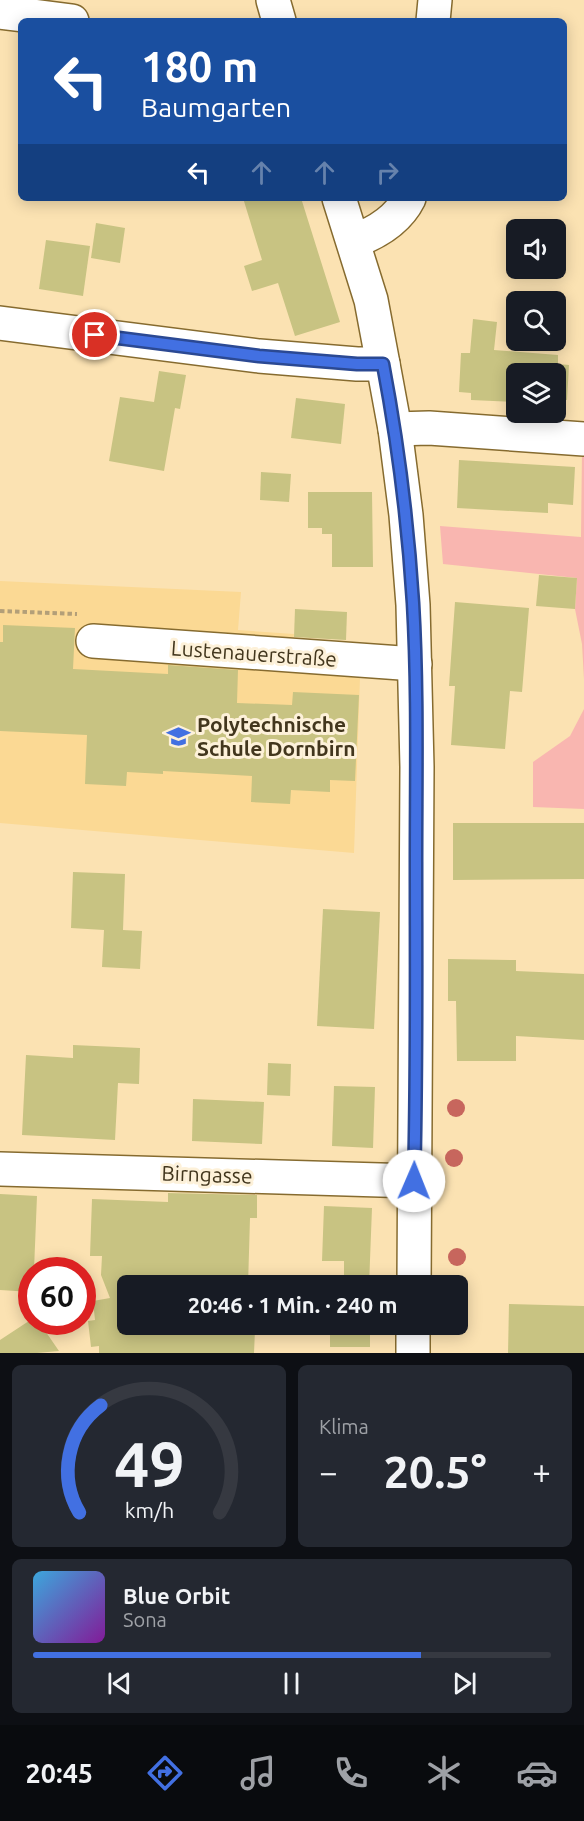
<!DOCTYPE html>
<html lang="de">
<head>
<meta charset="utf-8">
<style>
	body { margin:0; font-family:Ubuntu,sans-serif; background:#242831; color:#f1f3f6; height:100vh; display:flex; flex-direction:column; font-size:22px; white-space:nowrap }
	* { box-sizing:border-box; margin:0 }
	p { font-size:20px; color:#9ea1a6 }
	.icon { flex:none; width:33px; height:33px; fill:none; stroke:currentColor; stroke-width:2; stroke-linecap:round; stroke-linejoin:round }
	.map { position:relative; height:1353px; overflow:hidden }
	.details { display:flex; flex-direction:column; gap:12px; padding:12px; background:#0d0f14; flex:1 }
	.details>* { flex:none }
	.banner { position:absolute; left:18px; top:18px; width:549px; height:183px; border-radius:9px; box-shadow:0 3px 15px #0003; background:#1a4fa0; color:#fff; overflow:hidden }
	.fabs { position:absolute; left:506px; top:219px; display:grid; gap:12px }
	.fabs a { display:grid; place-items:center; width:60px; height:60px; border-radius:9px; background:#171b24; box-shadow:0 3px 15px #0003; font-size:30px }
	.speed { position:absolute; left:18px; top:1257px; display:flex; gap:12px; font-size:30px; font-weight:700; text-align:center }
	.speed>* { display:grid; place-content:center; width:78px; height:78px; border-radius:50%; background:#171b24; box-shadow:0 3px 15px #0003; line-height:1 }
	.speed .limit { border:9px solid #d22; background:#fff; color:#111 }
	.pin { position:absolute; display:grid; place-items:center; width:51px; height:51px; color:#fff; margin:-26px; border:3px solid #fff; border-radius:50%; box-shadow:0 2px 6px #0007 }
	.me { position:absolute; width:66px; margin:-33px; rotate:1deg; stroke-linejoin:round; filter:drop-shadow(0 0 4px #0008) }
	.turn { display:flex; align-items:center; gap:21px; height:126px; padding:0 24px; font-size:27px }
	.turn .icon { width:78px; height:78px; stroke-width:2.5 }
	.turn b { display:block; font-size:42px; line-height:51px }
	.lanes { display:flex; align-items:center; height:57px; padding:0 24px; background:#0003; justify-content:center; gap:30px; direction:ltr }
	.lanes .off { opacity:.35 }
	.big { font-size:45px; font-weight:700; line-height:1.1 }
	.details .widget { flex:1; display:flex; flex-direction:column; justify-content:center; gap:9px; min-width:0; padding:0 21px; border-radius:9px; background:#242831 }
	.details .dial { align-items:center; gap:0 }
	.dial svg { height:156px; overflow:visible; fill:none; stroke:#363941; stroke-width:7; stroke-linecap:round; text-anchor:middle }
	.dial text { fill:#f1f3f6; stroke:none }
	.song { display:flex; align-items:center; gap:18px }
	.cover { width:72px; height:72px; border-radius:9px; background:linear-gradient(135deg,hsl(200 70% 55%),hsl(290 70% 35%)) }
	.played { height:6px; border-radius:3px; background:linear-gradient(90deg,#4270e2 75%,#363941 75%) }
	.keys { display:flex; justify-content:space-around; direction:ltr }
	.heat { display:flex; justify-content:space-between; align-items:center; font-size:33px; direction:ltr }
	.details .tiles { flex:1; display:grid; gap:12px; grid-template-columns:1fr 1fr }
	.widget:last-child { grid-column:span 2 }
	.trip { position:absolute; left:117px; top:1275px; width:351px; height:60px; border-radius:9px; background:#171b24; box-shadow:0 3px 15px #0003; font-weight:700; line-height:60px; text-align:center }
	.menu { display:flex; height:96px; justify-content:space-around; align-items:center; background:#090b0e; color:#9ea1a6 }
	.menu .icon { width:42px; height:42px }
	.menu .active { color:#4270e2 }
	.menu b { font-size:27px; color:#f1f3f6 }
	.map>svg:first-child { display:block }
</style>
</head>
<body>
<div class="map">
<svg width="584" height="1353" viewBox="0 0 584 1353">
	<rect width="100%" height="100%" fill="#fbe2b2"/>
	<polygon fill="#fbd994" points="0,581 241,592 238,630 294,634 293,643 361,649 354,853 0,823"/>
	<g fill="#f9b6b0">
		<polygon points="582,452 584,452 584,679 582,644 575,609 577,578 443,564 440,526 581,537"/>
		<polygon points="584,709 584,809 533,807 533,762 570,736"/>
	</g>
	<g fill="#c8c382">
		<polygon points="243,198 301,198 340,322 295,336 278,283 252,291 244,266 262,260"/>
		<polygon points="96,223 125,228 120,263 91,258"/>
		<polygon points="46,240 90,246 83,296 39,289"/>
		<polygon points="473,319 497,322 494,350 558,355 558,364 569,365 567,400 555,399 555,374 516,374 516,400 513,400 513,402 471,400 471,393 459,392 461,353 470,353"/>
		<polygon points="159,371 186,375 180,409 175,408 164,471 109,461 120,397 154,402"/>
		<polygon points="296,398 345,404 341,444 291,438"/>
		<polygon points="459,460 575,467 573,505 548,503 548,513 457,508"/>
		<polygon points="261,472 291,474 289,502 260,500"/>
		<polygon points="308,492 372,492 373,567 332,567 332,534 322,534 322,528 308,528"/>
		<polygon points="539,575 577,578 575,609 536,606"/>
		<polygon points="455,602 529,608 522,692 510,691 505,749 451,745 455,686 449,686"/>
		<polygon points="295,609 347,612 346,640 294,637"/>
		<polygon points="3,625 75,628 73,669 168,674 168,665 238,670 237,703 292,705 293,692 359,695 355,781 330,780 330,792 291,790 290,804 251,802 252,776 163,771 163,774 127,772 126,786 85,784 87,735 0,731 0,642 3,642"/>
		<polygon points="453,823 584,823 584,879 453,880"/>
		<polygon points="73,872 125,874 123,930 142,931 140,969 102,967 104,930 71,928"/>
		<polygon points="323,909 380,912 374,1029 317,1026"/>
		<polygon points="448,959 516,960 516,971 584,974 584,1040 516,1036 516,1061 457,1061 456,1001 448,1001"/>
		<polygon points="73,1045 140,1048 139,1084 118,1083 115,1140 22,1135 26,1055 73,1058"/>
		<polygon points="268,1063 291,1064 290,1096 267,1095"/>
		<polygon points="334,1086 375,1087 373,1148 332,1146"/>
		<polygon points="193,1099 264,1102 262,1144 192,1141"/>
		<polygon points="168,1193 257,1195 257,1218 250,1218 248,1286 128,1286 128,1324 247,1324 247,1330 255,1330 254,1353 99,1353 99,1346 91,1347 88,1321 95,1320 93,1301 110,1298 101,1275 102,1256 90,1256 92,1199 168,1202"/>
		<polygon points="0,1194 37,1196 34,1270 32,1270 32,1292 0,1290"/>
		<polygon points="324,1206 372,1208 369,1286 344,1286 344,1261 322,1261"/>
		<polygon points="509,1304 584,1306 584,1353 508,1353"/>
		<polygon points="32,1319 32,1322 39,1322 59,1351 37,1353 0,1353 0,1340"/>
		<rect x="330" y="1324" width="40" height="23"/>
	</g>
	<g fill="none" stroke-linecap="round" stroke-linejoin="round">
		<defs>
			<g id="minor">
				<polyline points="0,12 72,21"/>
				<polyline points="0,323 259,356 357,364 383,364"/>
				<polyline points="395,429 429,428 584,439"/>
				<polyline points="93,641 415,664"/>
				<polyline points="0,1169 414,1181"/>
			</g>
			<g id="major">
				<polyline points="273,0 279,21"/>
				<polyline points="433,21 435,0"/>
				<polyline points="339,198 371,300 383,364 395,429 406,515 413,605 417,767 414,1286"/>
				<path d="M354 241C376 233 398 220 409 198"/>
				<polyline points="413,1353 413,1324"/>
			</g>
		</defs>
		<use href="#minor" stroke="#866b2f" stroke-width="36"/>
		<use href="#major" stroke="#866b2f" stroke-width="36"/>
		<polyline stroke="#b39f78" stroke-width="4" stroke-dasharray="4.5 3" stroke-linecap="butt" points="0,611 77,614"/>
		<use href="#minor" stroke="#fff" stroke-width="33"/>
		<use href="#major" stroke="#fff" stroke-width="33"/>
	</g>
	<g fill="#c7665d">
		<circle cx="456" cy="1108" r="9"/>
		<circle cx="454" cy="1158" r="9"/>
		<circle cx="457" cy="1257" r="9"/>
	</g>
	<g fill="none" stroke-linecap="round" stroke-linejoin="round">
		<defs>
			<path id="route" d="M95 335 259 356 357 364H383C398 443 408 523 413 603 418 689 416 776 416 862 416 968 417 1075 414 1181"/>
		</defs>
		<use href="#route" stroke="#2b4993" stroke-width="15"/>
		<use href="#route" stroke="#4270e2" stroke-width="10"/>
	</g>
	<defs>
		<symbol id="school-bare" viewBox="-9 -9 18 18"><path d="M0-5L7-2L0 1L-7-2ZM-4 1L0 2.5L4 1V4Q0 6-4 4Z" fill="#4270e2" stroke="#fdf1d9" stroke-width="2.5" paint-order="stroke"/></symbol>
	</defs>
	<g fill-rule="evenodd">
		<use href="#school-bare" x="162" y="720" width="33" height="33"/>
	</g>
	<g text-anchor="middle" dominant-baseline="central" stroke-width="6" stroke-linejoin="round" paint-order="stroke">
		<g font-size="21" fill="#42361d" stroke="#fdf1d9">
			<text transform="translate(254 653) rotate(4)">Lustenauerstraße</text>
			<text transform="translate(207 1174) rotate(2)">Birngasse</text>
		</g>
		<g font-size="21" font-weight="bold" fill="#42361d" stroke="#fdf1d9" text-anchor="start">
			<text x="197" y="724">Polytechnische<tspan x="197" dy="24">Schule Dornbirn</tspan></text>
		</g>
	</g>
</svg>
<div class="fabs">
<a><svg class="icon" aria-label="sound" viewBox="0 0 24 24"><path d="M4 9h4l5-4v14l-5-4H4zM17 9q2 3 0 6"/></svg></a>
<a><svg class="icon" aria-label="search" viewBox="0 0 24 24"><circle cx="10" cy="10" r="6"/><path d="M15 15l6 6"/></svg></a>
<a><svg class="icon" aria-label="layers" viewBox="0 0 24 24"><path d="M12 4l9 5-9 5-9-5zM3 14l9 5 9-5"/></svg></a>
</div>
<div class="speed"><div class="limit">60</div></div>
<div class="pin" style="left:95px;top:335px;background:#d93025"><svg class="icon" aria-label="arrive" viewBox="0 0 24 24"><path d="M6 21V4h12l-3 4 3 4H6"/></svg></div>
<svg class="me" style="left:414px;top:1181px" viewBox="-20 -20 40 40"><circle r="19" fill="#fff"/><path d="M0-13L10 11 0 6-10 11z" fill="#4270e2"/></svg>
<div class="trip">20:46 · 1 Min. · 240 m</div>
<div class="banner">
<div class="turn"><svg class="icon" aria-label="left" viewBox="0 0 24 24"><path d="M17 20v-9H6M10 6l-5 5 5 5"/></svg><div><b>180 m</b>Baumgarten</div></div>
<div class="lanes"><svg class="icon" aria-label="left" viewBox="0 0 24 24"><path d="M17 20v-9H6M10 6l-5 5 5 5"/></svg><svg class="icon off" aria-label="ahead" viewBox="0 0 24 24"><path d="M12 20V5M6 11l6-6 6 6"/></svg><svg class="icon off" aria-label="ahead" viewBox="0 0 24 24"><path d="M12 20V5M6 11l6-6 6 6"/></svg><svg class="icon off" aria-label="right" viewBox="0 0 24 24"><path d="M7 20v-9h11M14 6l5 5-5 5"/></svg></div>
</div>
</div>
<section class="details">
<div class="tiles">
<div class="widget dial"><svg viewBox="0 0 100 80">
<path d="M14 69A42 42 0 1 1 86 69"/>
<path d="M14 69A42 42 0 0 1 25 14" stroke="#4270e2"/>
<text x="50" y="56" font-size="32" font-weight="700">49</text>
<text x="50" y="72" font-size="11">km/h</text>
</svg></div>
<div class="widget"><p>Klima</p>
<div class="heat"><a>−</a><b class="big">20.5°</b><a>+</a></div>
</div>
<div class="widget">
<div class="song"><i class="cover"></i><div><b>Blue Orbit</b><p>Sona</p></div></div>
<div class="played"></div>
<div class="keys"><svg class="icon" aria-label="previous" viewBox="0 0 24 24"><path d="M18 5L8 12l10 7zM5 5v14"/></svg><svg class="icon" aria-label="pause" viewBox="0 0 24 24"><path d="M8 5v14M16 5v14"/></svg><svg class="icon" aria-label="next" viewBox="0 0 24 24"><path d="M6 5l10 7-10 7zM19 5v14"/></svg></div>
</div>
</div>
</section>
<nav class="menu">
<b>20:45</b>
<svg class="icon active" aria-label="directions" viewBox="0 0 24 24"><path d="M12 3l9 9-9 9-9-9zM9 14v-3h6M13 9l2 2-2 2"/></svg>
<svg class="icon" aria-label="music" viewBox="0 0 24 24"><path d="M9 18V5l10-2v13"/><circle cx="6" cy="18" r="3"/><circle cx="16" cy="16" r="3"/></svg>
<svg class="icon" aria-label="phone" viewBox="0 0 24 24"><path d="M5 4h4l2 5-3 2q2 4 5 5l2-3 5 2v4C11 20 4 13 5 4z"/></svg>
<svg class="icon" aria-label="climate" viewBox="0 0 24 24"><path d="M12 3v18M4 7l16 10M4 17L20 7"/></svg>
<svg class="icon" aria-label="car" viewBox="0 0 24 24"><path d="M5 17H2v-5l4-1 3-4h7l3 4 3 1v5h-3M9 17h6M6 11h13"/><circle cx="7" cy="17" r="2"/><circle cx="17" cy="17" r="2"/></svg>
</nav>
</body>
</html>
